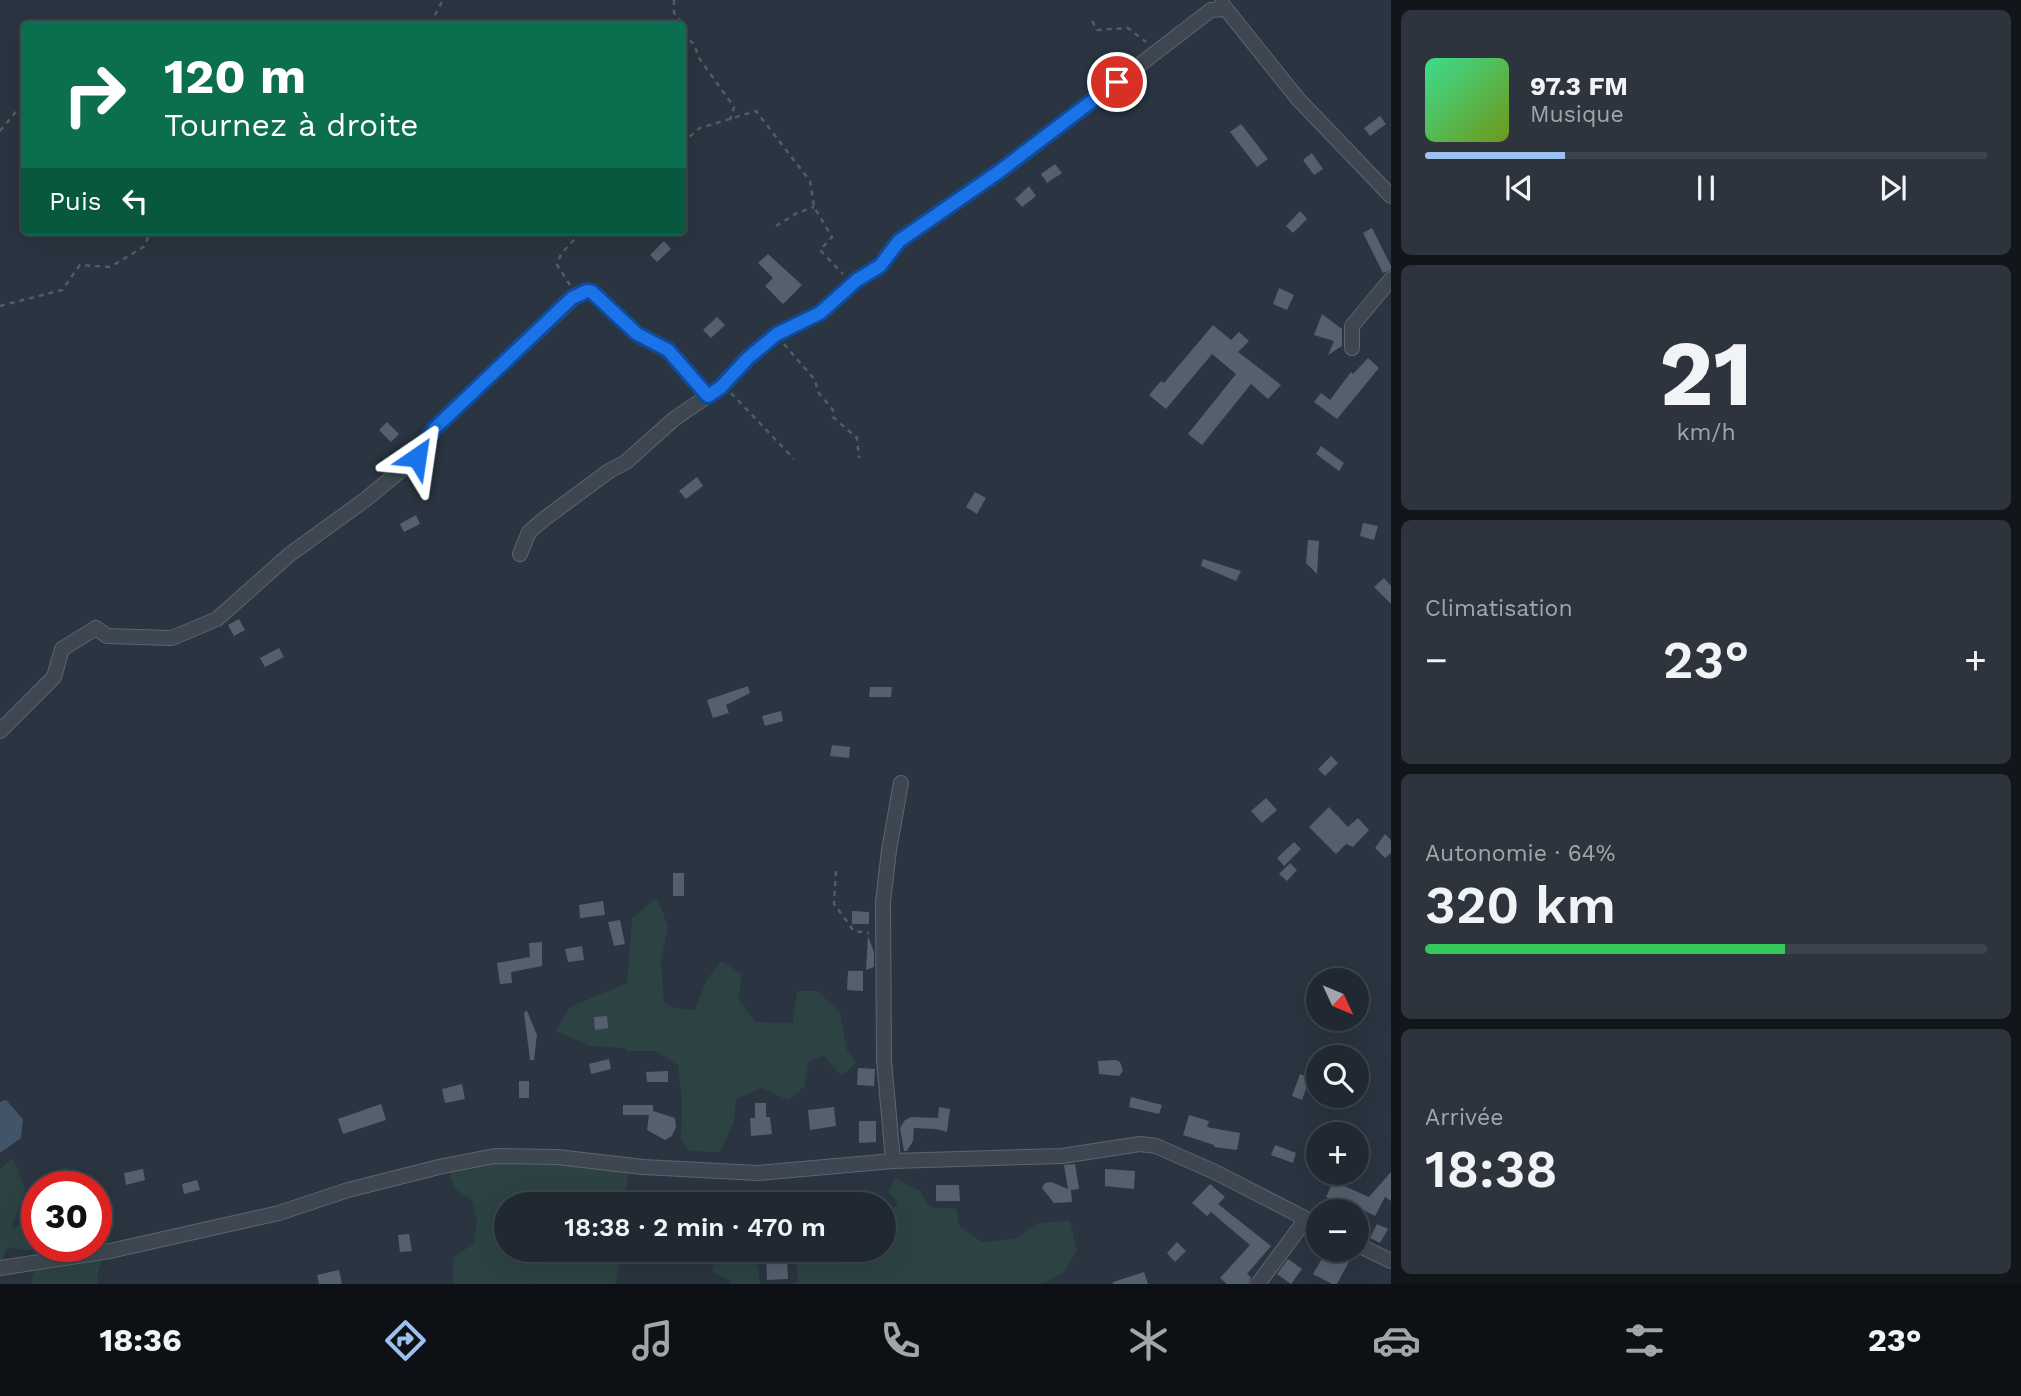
<!DOCTYPE html>
<html lang="fr">
<head>
<meta charset="utf-8">
<style>
	body { margin:0; font-family:"Work Sans",sans-serif; background:#2d343d; color:#f1f3f6; height:100vh; display:flex; flex-direction:column; font-size:26px; white-space:nowrap }
	* { box-sizing:border-box; margin:0 }
	p { font-size:23px; color:#a2a6ab }
	.icon { flex:none; width:38px; height:38px; fill:none; stroke:currentColor; stroke-width:2; stroke-linecap:round; stroke-linejoin:round }
	.map { position:relative; flex:1; overflow:hidden }
	.panel { display:flex; flex-direction:column; gap:10px; padding:10px; background:#12161b; width:630px }
	.panel>* { flex:none }
	.guide { position:absolute; left:21px; top:21px; width:665px; height:214px; border-radius:7px; box-shadow:0 7px 28px #0002,0 0 0 2px #3d444d; background:#0b6e4f; color:#fff; overflow:hidden }
	.needle { width:46px; rotate:134deg }
	.tools { position:absolute; left:1306px; top:968px; display:grid; gap:14px }
	.tools a { display:grid; place-items:center; width:63px; height:63px; border-radius:50%; background:#202831; box-shadow:0 7px 28px #0002,0 0 0 2px #3d444d; font-size:35px }
	.speed { position:absolute; left:21px; top:1171px; display:flex; gap:14px; font-size:35px; font-weight:700; text-align:center }
	.speed>* { display:grid; place-content:center; width:91px; height:91px; border-radius:50%; background:#202831; box-shadow:0 7px 28px #0002,0 0 0 2px #3d444d; line-height:1 }
	.speed .limit { border:10px solid #d22; background:#fff; color:#111 }
	.pin { position:absolute; display:grid; place-items:center; width:60px; height:60px; color:#fff; margin:-30px; border:4px solid #fff; border-radius:50%; box-shadow:0 2px 7px #0007 }
	.me { position:absolute; width:77px; margin:-38px; rotate:32deg; stroke-linejoin:round; filter:drop-shadow(0 0 5px #0008) }
	.turn { display:flex; align-items:center; gap:24px; height:147px; padding:0 28px; font-size:32px }
	.turn .icon { width:91px; height:91px; stroke-width:2.5 }
	.turn b { display:block; font-size:49px; line-height:60px }
	.then { display:flex; align-items:center; height:66px; padding:0 28px; background:#0003; gap:14px; font-size:26px }
	.big { font-size:52px; font-weight:600; line-height:1.1 }
	.panel .widget { flex:1; display:flex; flex-direction:column; justify-content:center; gap:10px; min-width:0; padding:0 24px; border-radius:10px; background:#2d343d }
	.panel .dial { align-items:center; gap:0 }
	.dial b { font-size:91px; line-height:1 }
	.song { display:flex; align-items:center; gap:21px }
	.cover { width:84px; height:84px; border-radius:10px; background:linear-gradient(135deg,hsl(150 70% 55%),hsl(80 70% 35%)) }
	.played { height:7px; border-radius:4px; background:linear-gradient(90deg,#9cc1ef 25%,#3d444d 25%) }
	.keys { display:flex; justify-content:space-around; direction:ltr }
	.heat { display:flex; justify-content:space-between; align-items:center; font-size:38px; direction:ltr }
	.charge { height:10px; border-radius:5px; background:linear-gradient(90deg,#34c759 64%,#3d444d 0) }
	.trip { position:absolute; left:494px; top:1192px; width:402px; height:70px; border-radius:35px; background:#202831; box-shadow:0 7px 28px #0002,0 0 0 2px #3d444d; font-weight:600; line-height:70px; text-align:center }
	.dock { display:flex; height:112px; justify-content:space-around; align-items:center; background:#0d1014; color:#a2a6ab }
	.dock .icon { width:49px; height:49px }
	.dock .active { color:#9cc1ef }
	.dock b { font-size:32px; color:#f1f3f6 }
	main { display:flex; flex:1; min-height:0 }
	.map>svg:first-child { display:block }
</style>
</head>
<body>
<main>
<div class="map">
<svg width="1391" height="1284" viewBox="0 0 1391 1284">
	<rect width="100%" height="100%" fill="#2a3541"/>
	<g fill="#2d4343">
		<polygon points="657,898 668,926 661,961 664,1003 678,1009 695,1010 707,979 722,961 742,975 738,999 755,1022 793,1023 797,991 817,991 840,1012 847,1051 856,1063 841,1076 825,1056 809,1061 804,1087 788,1100 762,1088 736,1099 734,1121 720,1152 690,1151 681,1140 682,1103 678,1065 656,1051 626,1051 625,1048 590,1046 556,1031 570,1007 627,983 632,918"/>
		<polygon points="13,1158 25,1189 11,1230 37,1216 37,1246 96,1246 96,1199 113,1226 98,1273 97,1284 31,1284 39,1251 7,1248 0,1265 0,1169"/>
		<polygon points="496,1162 559,1162 629,1172 623,1204 506,1204 506,1250 622,1250 615,1284 453,1284 453,1258 473,1244 477,1222 472,1200 455,1189 449,1171"/>
		<polygon points="64,1166 89,1186 47,1186"/>
		<polygon points="895,1178 920,1191 930,1207 956,1209 959,1226 982,1242 1015,1239 1038,1223 1070,1221 1077,1250 1064,1272 1043,1284 793,1284 798,1282 796,1250 884,1250 884,1217 898,1203 888,1192"/>
		<polygon points="718,1250 755,1250 760,1284 731,1284 730,1281 712,1271"/>
	</g>
	<polygon fill="#415468" points="6,1100 23,1119 21,1138 0,1153 0,1102"/>
	<g fill="#55606e">
		<polygon points="1380,116 1386,124 1370,136 1364,128"/>
		<polygon points="1241,124 1268,159 1257,167 1230,132"/>
		<polygon points="1312,153 1323,169 1314,175 1303,160"/>
		<polygon points="1055,164 1062,173 1047,183 1041,174"/>
		<polygon points="1029,186 1036,196 1022,207 1015,199"/>
		<polygon points="1300,211 1307,219 1293,233 1286,226"/>
		<polygon points="1372,228 1391,266 1391,270 1383,273 1363,233"/>
		<polygon points="664,241 671,249 657,262 650,255"/>
		<polygon points="768,254 802,285 783,304 765,286 773,278 758,263"/>
		<polygon points="1279,288 1294,295 1287,310 1273,304"/>
		<polygon points="1322,314 1342,329 1342,346 1328,355 1334,341 1314,335"/>
		<polygon points="717,317 725,325 711,338 703,330"/>
		<polygon points="1213,325 1231,340 1239,332 1249,341 1238,352 1281,385 1268,399 1251,384 1202,445 1188,434 1236,374 1212,354 1166,409 1149,395 1161,381 1164,383"/>
		<polygon points="1368,358 1379,368 1337,419 1314,402 1321,393 1330,400 1351,372 1353,374"/>
		<polygon points="387,422 399,434 391,442 379,430"/>
		<polygon points="1321,446 1344,463 1339,471 1316,454"/>
		<polygon points="697,477 703,486 686,499 679,491"/>
		<polygon points="975,492 986,498 977,514 966,507"/>
		<polygon points="416,515 420,524 404,532 400,524"/>
		<polygon points="1363,523 1378,526 1374,540 1360,536"/>
		<polygon points="1308,540 1319,541 1317,574 1306,563"/>
		<polygon points="1203,559 1241,571 1236,581 1201,566"/>
		<polygon points="1384,578 1391,586 1391,604 1374,587"/>
		<polygon points="239,619 245,630 234,636 228,625"/>
		<polygon points="279,648 284,657 265,667 260,658"/>
		<polygon points="748,686 750,693 726,705 729,713 713,718 707,700"/>
		<polygon points="870,687 892,687 891,697 869,697"/>
		<polygon points="781,711 783,721 765,726 762,716"/>
		<polygon points="832,745 850,747 849,758 830,756"/>
		<polygon points="1331,756 1338,763 1325,776 1318,769"/>
		<polygon points="1266,798 1277,810 1262,823 1251,811"/>
		<polygon points="1329,807 1348,827 1358,818 1369,830 1353,847 1346,844 1336,854 1309,827"/>
		<polygon points="1385,834 1391,840 1391,853 1385,858 1375,848"/>
		<polygon points="1294,842 1301,849 1284,866 1277,858"/>
		<polygon points="1290,863 1297,870 1287,881 1279,874"/>
		<rect x="673" y="873" width="11" height="23"/>
		<polygon points="603,901 605,915 580,918 579,905"/>
		<polygon points="852,911 869,912 869,924 852,924"/>
		<polygon points="620,920 625,944 614,946 608,922"/>
		<polygon points="868,936 874,952 874,967 866,970"/>
		<polygon points="542,942 542,966 511,972 512,983 500,984 497,963 530,957 529,943"/>
		<polygon points="582,946 584,960 568,962 565,949"/>
		<polygon points="848,971 863,971 863,991 847,990"/>
		<polygon points="527,1011 537,1035 534,1060 530,1060 524,1012"/>
		<polygon points="607,1016 608,1028 595,1030 594,1017"/>
		<polygon points="609,1059 611,1069 591,1074 589,1064"/>
		<polygon points="1116,1060 1120,1062 1123,1071 1119,1076 1099,1074 1098,1061"/>
		<polygon points="858,1068 875,1069 874,1086 857,1085"/>
		<polygon points="668,1071 668,1082 647,1082 646,1072"/>
		<polygon points="1300,1074 1310,1078 1302,1100 1292,1096"/>
		<rect x="519" y="1081" width="10" height="17"/>
		<polygon points="462,1084 465,1099 445,1103 442,1089"/>
		<polygon points="1131,1097 1162,1105 1159,1114 1129,1107"/>
		<polygon points="755,1103 766,1103 766,1117 770,1117 772,1134 751,1136 750,1118 755,1118"/>
		<polygon points="381,1104 386,1120 343,1134 338,1119"/>
		<polygon points="623,1105 653,1105 653,1111 675,1118 676,1127 672,1136 665,1140 647,1130 649,1115 623,1115"/>
		<polygon points="834,1107 836,1126 810,1130 808,1110"/>
		<polygon points="939,1107 950,1109 947,1132 936,1129 914,1128 913,1141 907,1151 904,1151 900,1128 905,1120 911,1117 938,1118"/>
		<polygon points="1189,1115 1209,1121 1207,1127 1240,1133 1237,1150 1214,1147 1214,1145 1183,1135"/>
		<polygon points="1333,1120 1347,1122 1343,1134 1329,1131"/>
		<polygon points="859,1121 876,1121 876,1142 859,1143"/>
		<polygon points="1275,1145 1296,1153 1293,1163 1271,1155"/>
		<polygon points="1075,1164 1079,1189 1071,1190 1072,1202 1054,1203 1042,1188 1045,1183 1051,1182 1068,1189 1064,1165"/>
		<polygon points="143,1169 145,1180 126,1185 124,1173"/>
		<polygon points="1105,1169 1135,1171 1134,1189 1105,1186"/>
		<polygon points="1391,1172 1391,1201 1385,1197 1375,1216 1348,1202 1344,1211 1331,1211 1336,1201 1326,1197 1333,1181 1369,1197"/>
		<polygon points="197,1180 200,1190 184,1194 182,1184"/>
		<polygon points="1210,1184 1225,1197 1218,1204 1271,1246 1247,1274 1251,1277 1249,1284 1227,1284 1220,1278 1250,1245 1211,1212 1207,1216 1192,1203"/>
		<polygon points="936,1185 959,1185 960,1201 936,1201"/>
		<polygon points="1377,1224 1388,1229 1380,1243 1370,1238"/>
		<polygon points="409,1234 412,1251 400,1252 398,1235"/>
		<polygon points="1177,1242 1186,1251 1175,1262 1167,1253"/>
		<polygon points="1327,1250 1350,1260 1337,1284 1332,1284 1313,1274"/>
		<polygon points="787,1256 788,1279 767,1280 766,1257"/>
		<polygon points="1288,1259 1302,1269 1291,1284 1277,1274"/>
		<polygon points="339,1270 342,1284 319,1284 317,1275"/>
		<polygon points="1144,1272 1148,1284 1113,1284 1113,1282"/>
	</g>
	<g fill="none" stroke-linecap="round" stroke-linejoin="round">
		<defs>
			<g id="minor">
				<polyline points="1222,4 1298,99 1391,196"/>
				<polyline points="1352,348 1352,326 1391,279"/>
				<polyline points="520,554 529,532 544,519 609,471 626,462 674,419 721,387 748,358 777,334 820,313 857,280 880,266 899,241 1001,171 1211,10 1226,9"/>
				<polyline points="0,731 54,677 62,649 96,628 107,636 172,638 217,619 289,555 366,499 417,457 434,429 577,295 587,291 592,292 637,334 668,350 708,396"/>
				<polyline points="893,1161 884,1060 883,902 889,850 901,783"/>
				<polyline points="1356,1244 1391,1261"/>
				<polyline points="0,1268 110,1251 279,1213 348,1190 443,1166 495,1156 557,1157 643,1167 758,1173 893,1161 1062,1156 1140,1144 1156,1146 1215,1172 1318,1225"/>
				<polyline points="1258,1284 1306,1219"/>
			</g>
		</defs>
		<use href="#minor" stroke="#5c656e" stroke-width="16"/>
		<g stroke="#4c5f61" stroke-width="2.5" stroke-dasharray="5 5" stroke-linecap="butt">
			<polyline points="674,0 674,13 680,20 680,24"/>
			<polyline points="1092,21 1097,30 1128,28 1146,42"/>
			<polyline points="83,24 84,23"/>
			<polyline points="430,24 443,0"/>
			<polyline points="682,34 694,44 699,58 734,107 730,120"/>
			<polyline points="0,131 24,102"/>
			<polyline points="682,143 700,128 756,111 810,181 814,207 832,237 820,250 843,274"/>
			<polyline points="776,226 797,213 814,207"/>
			<polyline points="570,285 557,265 561,254 582,231"/>
			<polyline points="0,306 62,290 80,265 110,267 145,246 150,231"/>
			<polyline points="784,344 815,380 818,392 833,410 833,417 857,438 859,458"/>
			<polyline points="731,393 794,459"/>
			<polyline points="836,871 834,904 854,931 869,933"/>
		</g>
		<use href="#minor" stroke="#3e4751" stroke-width="14"/>
	</g>
	<g fill="none" stroke-linecap="round" stroke-linejoin="round">
		<defs>
			<polyline id="route" points="417,457 434,429 572,298 587,291 592,292 637,334 668,350 708,396 721,387 748,358 777,334 820,313 857,280 880,266 899,241 1000,171 1117,82"/>
		</defs>
		<use href="#route" stroke="#114b97" stroke-width="18"/>
		<use href="#route" stroke="#1a73e8" stroke-width="12"/>
	</g>
</svg>
<div class="tools">
<a><svg class="needle" viewBox="-14 -14 28 28"><path d="M0-13l5 13h-10z" fill="#e53935"/><path d="M0 13l5-13h-10z" fill="#a2a6ab"/></svg></a>
<a><svg class="icon" aria-label="search" viewBox="0 0 24 24"><circle cx="10" cy="10" r="6"/><path d="M15 15l6 6"/></svg></a>
<a>+</a>
<a>−</a>
</div>
<div class="speed"><div class="limit">30</div></div>
<div class="pin" style="left:1117px;top:82px;background:#d93025"><svg class="icon" aria-label="arrive" viewBox="0 0 24 24"><path d="M6 21V4h12l-3 4 3 4H6"/></svg></div>
<svg class="me" style="left:417px;top:457px" viewBox="-20 -20 40 40"><path d="M0-17L14 15 0 8-14 15z" fill="#1a73e8" stroke="#fff" stroke-width="4"/></svg>
<div class="trip">18:38 · 2 min · 470 m</div>
<div class="guide">
<div class="turn"><svg class="icon" aria-label="right" viewBox="0 0 24 24"><path d="M7 20v-9h11M14 6l5 5-5 5"/></svg><div><b>120 m</b>Tournez à droite</div></div>
<div class="then">Puis<svg class="icon" aria-label="left" viewBox="0 0 24 24"><path d="M17 20v-9H6M10 6l-5 5 5 5"/></svg></div>
</div>
</div>
<section class="panel">
<div class="widget">
<div class="song"><i class="cover"></i><div><b>97.3 FM</b><p>Musique</p></div></div>
<div class="played"></div>
<div class="keys"><svg class="icon" aria-label="previous" viewBox="0 0 24 24"><path d="M18 5L8 12l10 7zM5 5v14"/></svg><svg class="icon" aria-label="pause" viewBox="0 0 24 24"><path d="M8 5v14M16 5v14"/></svg><svg class="icon" aria-label="next" viewBox="0 0 24 24"><path d="M6 5l10 7-10 7zM19 5v14"/></svg></div>
</div>
<div class="widget dial"><b>21</b><p>km/h</p></div>
<div class="widget"><p>Climatisation</p>
<div class="heat"><a>−</a><b class="big">23°</b><a>+</a></div>
</div>
<div class="widget"><p>Autonomie · 64%</p><b class="big">320 km</b><div class="charge"></div></div>
<div class="widget"><p>Arrivée</p><b class="big">18:38</b></div>
</section>
</main>
<nav class="dock">
<b>18:36</b>
<svg class="icon active" aria-label="directions" viewBox="0 0 24 24"><path d="M12 3l9 9-9 9-9-9zM9 14v-3h6M13 9l2 2-2 2"/></svg>
<svg class="icon" aria-label="music" viewBox="0 0 24 24"><path d="M9 18V5l10-2v13"/><circle cx="6" cy="18" r="3"/><circle cx="16" cy="16" r="3"/></svg>
<svg class="icon" aria-label="phone" viewBox="0 0 24 24"><path d="M5 4h4l2 5-3 2q2 4 5 5l2-3 5 2v4C11 20 4 13 5 4z"/></svg>
<svg class="icon" aria-label="climate" viewBox="0 0 24 24"><path d="M12 3v18M4 7l16 10M4 17L20 7"/></svg>
<svg class="icon" aria-label="car" viewBox="0 0 24 24"><path d="M5 17H2v-5l4-1 3-4h7l3 4 3 1v5h-3M9 17h6M6 11h13"/><circle cx="7" cy="17" r="2"/><circle cx="17" cy="17" r="2"/></svg>
<svg class="icon" aria-label="filters" viewBox="0 0 24 24"><path d="M4 7h16M4 17h16"/><circle cx="9" cy="7" r="2"/><circle cx="15" cy="17" r="2"/></svg>
<b>23°</b>
</nav>
</body>
</html>
